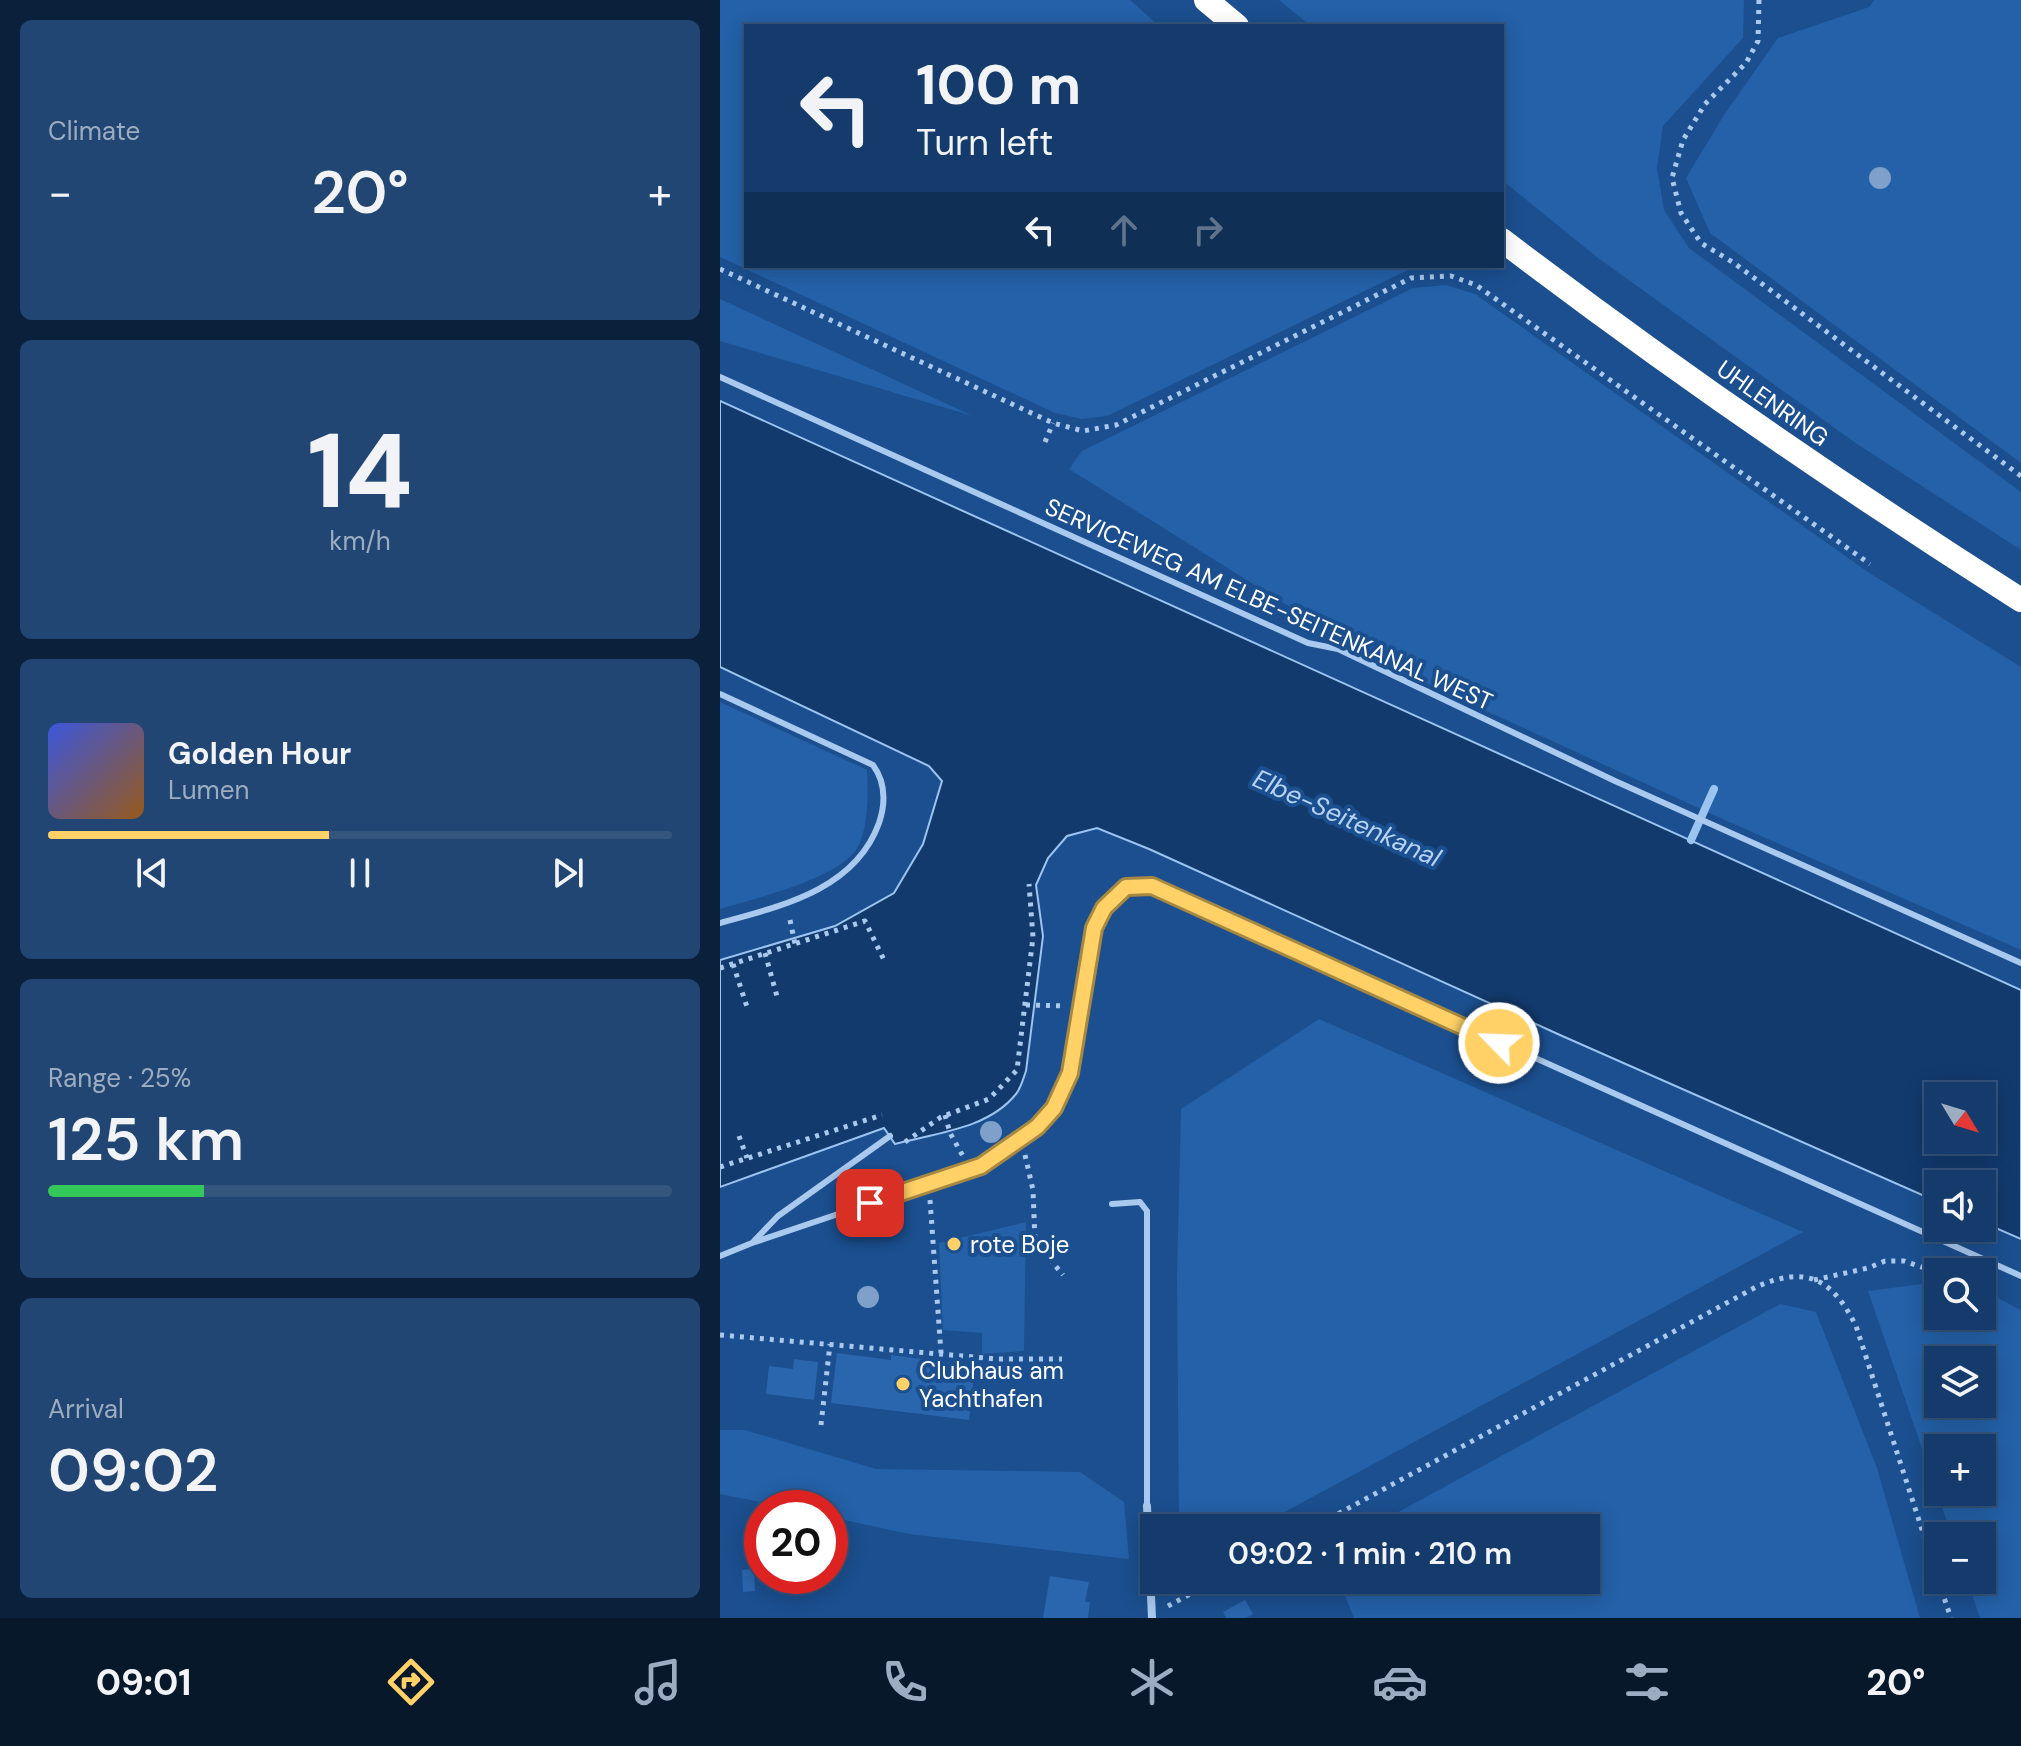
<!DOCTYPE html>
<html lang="en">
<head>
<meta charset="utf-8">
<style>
	body { margin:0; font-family:"DM Sans",sans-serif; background:#214673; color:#f1f3f6; height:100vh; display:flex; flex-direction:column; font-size:30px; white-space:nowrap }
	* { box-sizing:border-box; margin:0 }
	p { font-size:26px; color:#9dadc1 }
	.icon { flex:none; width:44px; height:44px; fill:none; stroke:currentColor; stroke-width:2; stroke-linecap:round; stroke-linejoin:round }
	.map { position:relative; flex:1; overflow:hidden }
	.drawer { display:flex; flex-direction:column; gap:20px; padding:20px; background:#0b203b; width:720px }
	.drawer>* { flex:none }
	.guide { position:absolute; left:24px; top:24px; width:760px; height:244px; border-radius:0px; box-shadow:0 4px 20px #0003,0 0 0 2px #33557e; background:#143b6b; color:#f1f3f6; overflow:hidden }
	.needle { width:52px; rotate:128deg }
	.tools { position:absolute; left:1204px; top:1082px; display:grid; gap:16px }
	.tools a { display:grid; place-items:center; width:72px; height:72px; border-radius:0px; background:#143b6b; box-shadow:0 4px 20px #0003,0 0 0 2px #33557e; font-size:40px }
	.speed { position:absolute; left:24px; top:1490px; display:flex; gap:16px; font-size:40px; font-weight:700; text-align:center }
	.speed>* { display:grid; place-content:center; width:104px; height:104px; border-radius:50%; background:#143b6b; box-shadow:0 4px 20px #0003,0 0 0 2px #33557e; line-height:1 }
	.speed .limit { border:12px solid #d22; background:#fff; color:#111 }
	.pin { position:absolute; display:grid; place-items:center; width:68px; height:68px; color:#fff; margin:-34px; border-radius:16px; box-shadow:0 4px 12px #0006 }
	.me { position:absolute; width:88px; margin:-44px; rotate:294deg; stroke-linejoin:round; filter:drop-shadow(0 0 6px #0008) }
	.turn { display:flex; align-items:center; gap:28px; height:168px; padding:0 40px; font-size:36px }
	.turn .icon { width:104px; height:104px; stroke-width:2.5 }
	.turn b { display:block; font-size:56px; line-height:68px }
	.lanes { display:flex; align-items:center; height:76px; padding:0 40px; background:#0003; justify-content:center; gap:40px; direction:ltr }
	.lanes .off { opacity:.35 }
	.big { font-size:60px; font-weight:600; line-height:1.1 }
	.drawer .card { flex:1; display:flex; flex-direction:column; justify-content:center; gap:12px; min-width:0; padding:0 28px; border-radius:12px; background:#214673 }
	.drawer .dial { align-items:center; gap:0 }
	.dial b { font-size:104px; line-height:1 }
	.song { display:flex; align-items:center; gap:24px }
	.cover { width:96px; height:96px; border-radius:12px; background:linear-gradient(135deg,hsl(230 70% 55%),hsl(30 70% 35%)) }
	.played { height:8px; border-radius:4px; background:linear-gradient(90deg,#ffd166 45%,#33557e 45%) }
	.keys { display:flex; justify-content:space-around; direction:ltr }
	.heat { display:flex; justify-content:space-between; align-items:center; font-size:44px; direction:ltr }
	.charge { height:12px; border-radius:6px; background:linear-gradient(90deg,#34c759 25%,#33557e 0) }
	.trip { position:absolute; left:420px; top:1514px; width:460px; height:80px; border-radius:0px; background:#143b6b; box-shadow:0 4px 20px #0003,0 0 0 2px #33557e; font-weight:600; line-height:80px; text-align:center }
	.tab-bar { display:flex; height:128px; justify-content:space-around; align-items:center; background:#08182b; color:#9dadc1 }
	.tab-bar .icon { width:56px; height:56px }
	.tab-bar .selected { color:#ffd166 }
	.tab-bar b { font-size:36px; color:#f1f3f6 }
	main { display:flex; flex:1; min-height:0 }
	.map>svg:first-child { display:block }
</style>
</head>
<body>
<main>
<section class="drawer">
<div class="card"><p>Climate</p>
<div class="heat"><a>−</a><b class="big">20°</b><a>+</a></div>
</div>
<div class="card dial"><b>14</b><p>km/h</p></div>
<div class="card">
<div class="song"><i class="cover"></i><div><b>Golden Hour</b><p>Lumen</p></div></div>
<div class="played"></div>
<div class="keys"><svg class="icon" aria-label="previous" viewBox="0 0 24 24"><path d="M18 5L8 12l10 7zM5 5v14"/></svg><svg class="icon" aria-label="pause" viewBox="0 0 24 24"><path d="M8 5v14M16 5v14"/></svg><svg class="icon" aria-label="next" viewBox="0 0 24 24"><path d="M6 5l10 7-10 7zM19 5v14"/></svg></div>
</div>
<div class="card"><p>Range · 25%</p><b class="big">125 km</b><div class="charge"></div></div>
<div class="card"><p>Arrival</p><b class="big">09:02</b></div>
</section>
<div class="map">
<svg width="1301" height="1618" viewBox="0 0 1301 1618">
	<rect width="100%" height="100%" fill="#1b4f8f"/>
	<g fill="#2461a8" fill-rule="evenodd">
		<polygon points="0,0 410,0 439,26 26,26 26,266 743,268 690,269 387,416 362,419 335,413 0,257"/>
		<polygon points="559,0 1024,0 1023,38 943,126 937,168 944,210 969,248 1301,492 1301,550 1137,444 878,258 782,180 782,26 591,26"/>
		<polygon points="1154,0 1301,0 1301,463 990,233 966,178 1004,115 1058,38 1149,7"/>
		<polygon points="726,285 755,294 1148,572 1301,667 1301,950 1007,821 655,660 349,469 362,451 693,288"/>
		<polygon points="0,299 253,416 0,341"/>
		<path d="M0 702 147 770C148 793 149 830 136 850 116 879 34 899 0 909Z"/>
		<polygon points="599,1019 1083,1232 535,1528 459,1528 457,1276 461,1109"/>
		<polygon points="306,1222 304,1351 262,1354 262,1333 223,1330 219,1243"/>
		<path d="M1218 1282V1316H1262V1290L1301 1310V1618H1260L1247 1580H1262V1536H1232L1148 1291ZM1218 1360H1262V1404H1218ZM1218 1448H1262V1492H1218Z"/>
		<polygon points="1060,1304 1096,1312 1157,1468 1200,1618 634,1618 619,1580 866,1580 866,1528 649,1528"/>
		<polygon points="0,1430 25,1430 156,1469 360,1472 404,1502 409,1559 189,1534 110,1517 110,1508 70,1508 0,1494"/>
	</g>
	<path fill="#123a6d" stroke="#9cc4f0" stroke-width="2" fill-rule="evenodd" d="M0 401 1301 990V1239L1262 1222V1184H1218V1202L840 1035 429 849 377 828 347 836 328 858 316 885 323 936 306 1071C303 1079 301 1088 296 1094 268 1129 216 1133 175 1144L164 1128 0 1187V960L115 926 174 893 203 844 222 781 209 766 0 667ZM1218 1096H1262V1140H1218Z"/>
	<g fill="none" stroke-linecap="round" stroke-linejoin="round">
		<polyline stroke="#9cc4f0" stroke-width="8" points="971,840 994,789"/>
	</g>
	<g fill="#2a66ad">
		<polygon points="117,1353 171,1360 171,1355 255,1366 249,1420 111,1403"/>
		<polygon points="74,1359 98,1362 94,1400 46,1394 49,1366 73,1369"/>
		<polygon points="34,1569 35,1591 23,1592 22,1570"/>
		<polygon points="330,1576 369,1582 365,1602 370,1602 368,1618 323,1618"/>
		<polygon points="525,1600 533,1614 526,1618 506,1618 503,1612"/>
	</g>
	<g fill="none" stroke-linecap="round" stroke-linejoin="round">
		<g stroke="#a9c9ee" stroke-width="5" stroke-dasharray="4 6" stroke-linecap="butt">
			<polyline points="1039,0 1038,41 1026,63 985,104 963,140 952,178 961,213 981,243 1014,263 1301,476"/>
			<polyline points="0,269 333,423 363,431 396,425 691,278 731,276 756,285 1150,564"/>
			<polyline points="325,442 333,423"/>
			<polyline points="70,920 75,944"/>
			<polyline points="45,953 58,1000"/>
			<polyline points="13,964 27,1007"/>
			<polyline points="0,968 145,921 164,960"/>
			<polyline points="306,1005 345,1006"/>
			<polyline points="225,1115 230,1133 244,1158"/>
			<polyline points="19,1136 27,1158"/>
			<polyline points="185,1142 221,1117 269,1099 297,1070 313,937 309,884"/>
			<polyline points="305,1155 313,1190 315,1241 343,1275"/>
			<polyline points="0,1167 162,1115"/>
			<polyline points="210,1200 221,1353"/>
			<polyline points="1094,1280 1148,1268 1165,1261 1184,1261 1213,1271 1228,1261"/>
			<polyline points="0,1335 277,1359 342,1359"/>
			<polyline points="101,1425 110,1344"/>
			<path d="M592 1528 1036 1287C1086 1265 1112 1278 1136 1326L1218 1579"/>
			<polyline points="1218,1580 1231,1618"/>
			<polyline points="448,1606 496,1580"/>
		</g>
		<g stroke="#a9c9ee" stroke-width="6">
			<polyline points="0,377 588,643 618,649 895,781 1301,963"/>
			<path d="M0 694 153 765C166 783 166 802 159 823 135 890 61 906 0 923"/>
			<polyline points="392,1204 420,1202 427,1211 427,1506"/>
			<polyline points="34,1241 58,1216 170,1136"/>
			<polyline points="0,1256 32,1243 261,1166 317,1127 334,1108 350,1073 374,928 384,908 406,887 432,886 1301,1276"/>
		</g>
		<polyline stroke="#a9c9ee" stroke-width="8" points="427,1506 432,1618"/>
		<g stroke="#fff" stroke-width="24">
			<polyline points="486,0 517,26"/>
			<path d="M782 240C950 368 1123 487 1301 600"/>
		</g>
	</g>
	<g fill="#7ea0ca">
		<circle cx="1160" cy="178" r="11"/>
		<circle cx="271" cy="1132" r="11"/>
		<circle cx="148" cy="1297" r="11"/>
	</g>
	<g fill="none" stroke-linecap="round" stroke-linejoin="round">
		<defs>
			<polyline id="route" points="150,1203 261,1166 317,1127 334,1108 350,1073 374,928 384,908 406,887 432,886 779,1043"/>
		</defs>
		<use href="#route" stroke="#a68842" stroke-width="20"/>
		<use href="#route" stroke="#ffd166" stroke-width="14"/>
	</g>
	<g fill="#ffd166" stroke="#1b4f8f" stroke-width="3">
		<circle cx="234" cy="1244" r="8"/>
		<circle cx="183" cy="1384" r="8"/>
	</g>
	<g text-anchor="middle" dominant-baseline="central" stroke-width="8" stroke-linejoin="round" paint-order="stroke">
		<g font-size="24" fill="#fff" stroke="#1b4f8f">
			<text transform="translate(1053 403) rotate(35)">UHLENRING</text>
			<text transform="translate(549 604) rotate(24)">SERVICEWEG AM ELBE-SEITENKANAL WEST</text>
		</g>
		<g font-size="24" fill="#fff" stroke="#1b4f8f" text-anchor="start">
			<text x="250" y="1244">rote Boje</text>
			<text x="199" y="1370">Clubhaus am<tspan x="199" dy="28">Yachthafen</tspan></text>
		</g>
		<g font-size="26" font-style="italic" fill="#b5d3f5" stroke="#1b4f8f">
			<text transform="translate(627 818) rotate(24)">Elbe-Seitenkanal</text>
		</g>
	</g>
</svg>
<div class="tools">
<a><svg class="needle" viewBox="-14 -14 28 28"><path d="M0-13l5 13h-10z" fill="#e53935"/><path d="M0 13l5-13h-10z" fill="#9dadc1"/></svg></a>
<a><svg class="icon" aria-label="sound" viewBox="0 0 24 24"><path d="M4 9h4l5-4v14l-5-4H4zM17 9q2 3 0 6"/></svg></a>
<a><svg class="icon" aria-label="search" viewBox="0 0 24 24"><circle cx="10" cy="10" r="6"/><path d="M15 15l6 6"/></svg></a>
<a><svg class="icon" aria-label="layers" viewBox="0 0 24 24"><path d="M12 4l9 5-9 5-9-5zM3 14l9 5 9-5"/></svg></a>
<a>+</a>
<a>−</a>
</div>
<div class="speed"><div class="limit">20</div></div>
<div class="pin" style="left:150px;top:1203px;background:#d93025"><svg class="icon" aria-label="arrive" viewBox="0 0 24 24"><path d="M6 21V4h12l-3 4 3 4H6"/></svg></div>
<svg class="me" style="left:779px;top:1043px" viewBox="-20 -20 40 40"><circle r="17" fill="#ffd166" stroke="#fff" stroke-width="3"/><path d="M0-11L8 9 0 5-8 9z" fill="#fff"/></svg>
<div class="trip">09:02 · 1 min · 210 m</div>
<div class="guide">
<div class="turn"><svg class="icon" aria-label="left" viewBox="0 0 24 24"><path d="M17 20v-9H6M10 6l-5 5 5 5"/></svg><div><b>100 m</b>Turn left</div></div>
<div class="lanes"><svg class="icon" aria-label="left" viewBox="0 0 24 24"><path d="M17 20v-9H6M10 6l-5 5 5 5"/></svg><svg class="icon off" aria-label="ahead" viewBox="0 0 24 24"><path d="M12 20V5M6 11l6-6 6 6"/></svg><svg class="icon off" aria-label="right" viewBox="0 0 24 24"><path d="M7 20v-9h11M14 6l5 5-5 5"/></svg></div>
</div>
</div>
</main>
<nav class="tab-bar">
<b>09:01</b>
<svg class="icon selected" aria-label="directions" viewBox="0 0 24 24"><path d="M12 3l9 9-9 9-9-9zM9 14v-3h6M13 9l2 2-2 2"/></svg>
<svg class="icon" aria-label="music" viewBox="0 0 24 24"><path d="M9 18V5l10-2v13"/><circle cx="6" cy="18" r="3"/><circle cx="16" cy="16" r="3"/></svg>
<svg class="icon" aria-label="phone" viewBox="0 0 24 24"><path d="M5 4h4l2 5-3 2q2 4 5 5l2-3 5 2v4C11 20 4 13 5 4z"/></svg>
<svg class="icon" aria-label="climate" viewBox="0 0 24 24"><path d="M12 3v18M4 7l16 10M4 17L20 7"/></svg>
<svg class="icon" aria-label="car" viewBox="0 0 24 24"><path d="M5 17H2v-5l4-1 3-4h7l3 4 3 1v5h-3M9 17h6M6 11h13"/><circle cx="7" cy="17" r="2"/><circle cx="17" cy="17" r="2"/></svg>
<svg class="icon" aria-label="filters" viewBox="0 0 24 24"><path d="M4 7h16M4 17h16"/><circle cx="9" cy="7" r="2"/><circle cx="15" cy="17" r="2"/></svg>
<b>20°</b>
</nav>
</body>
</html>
